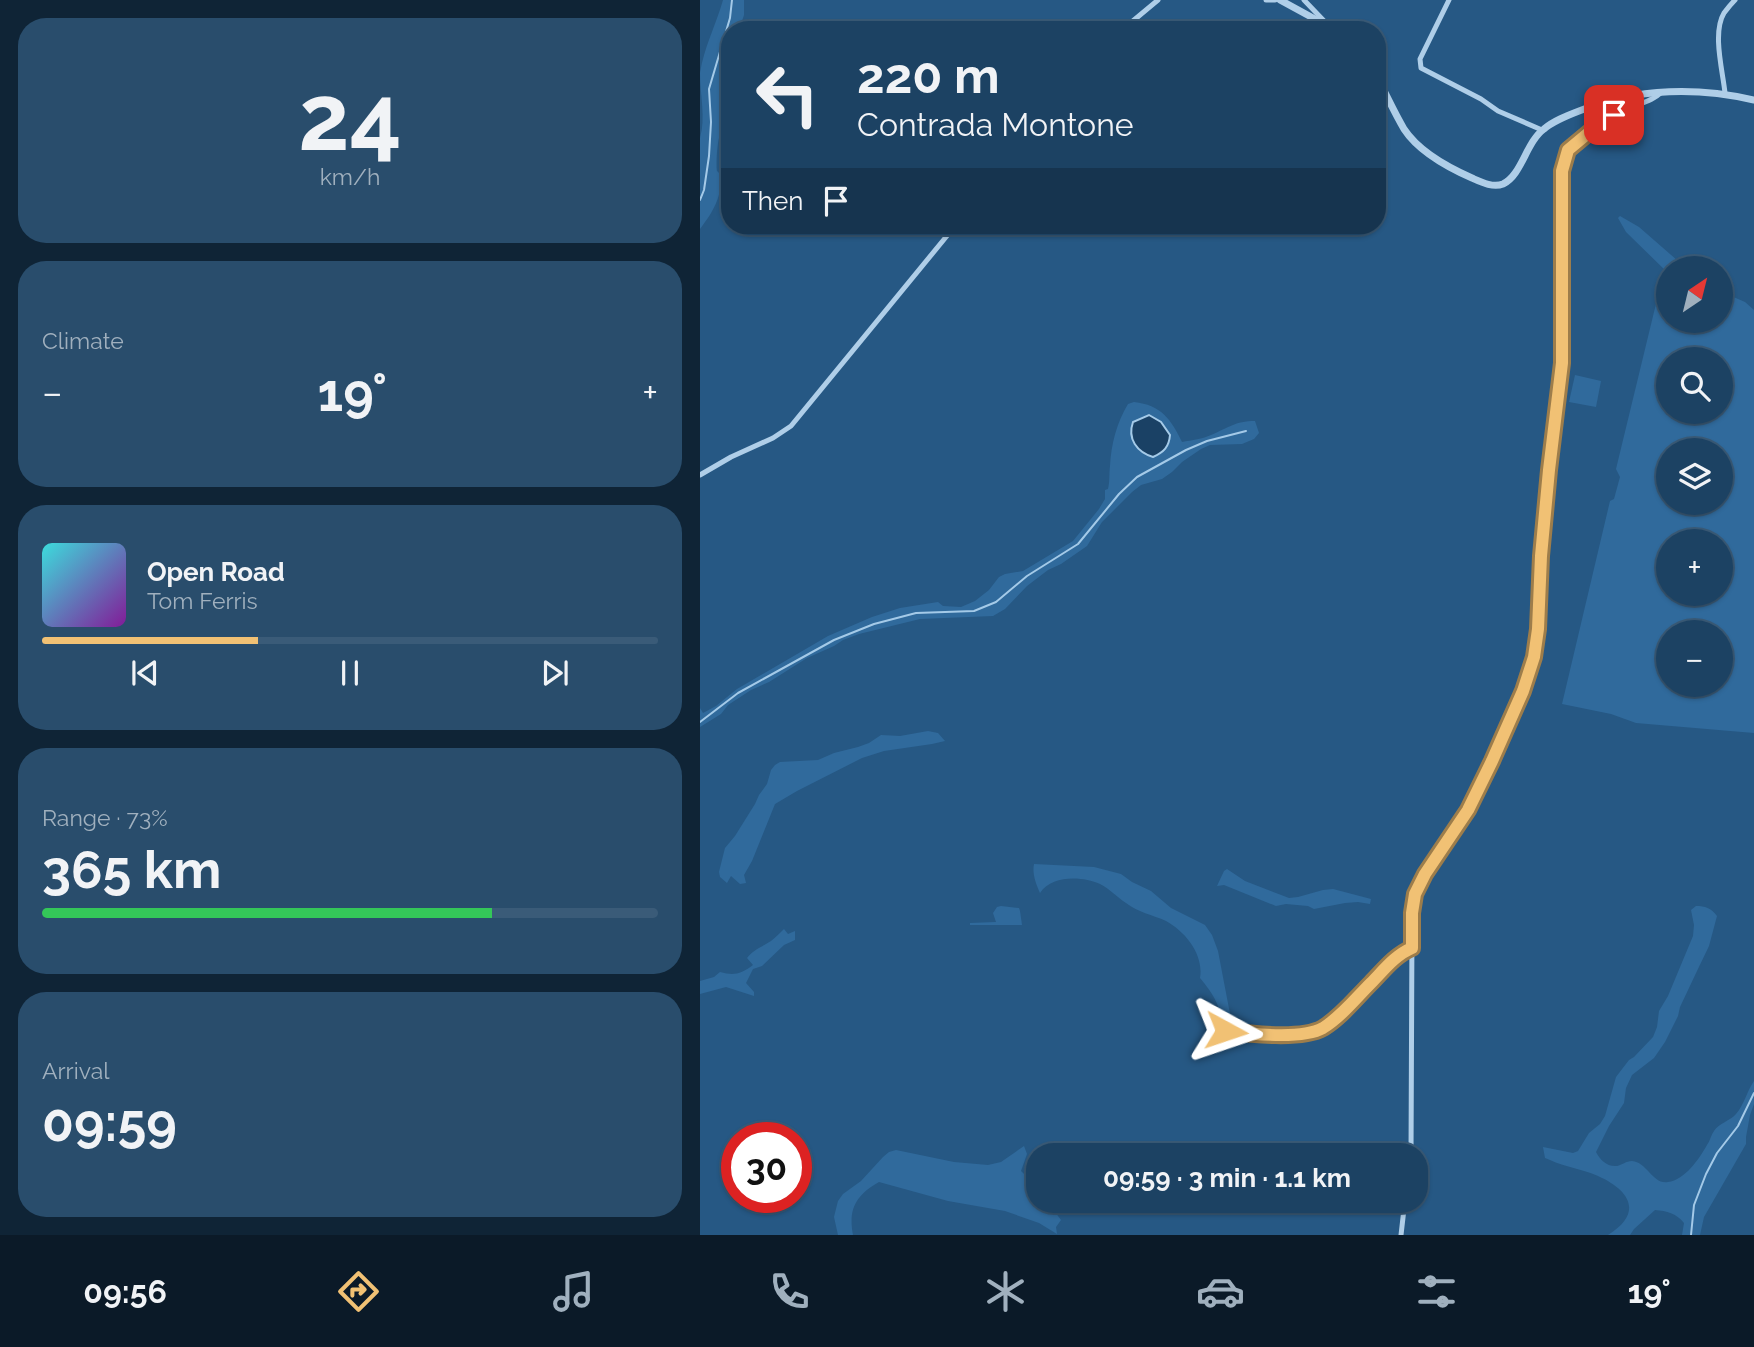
<!DOCTYPE html>
<html lang="en">
<head>
<meta charset="utf-8">
<style>
	body { margin:0; font-family:Raleway,sans-serif; background:#294d6c; color:#f1f3f6; height:100vh; display:flex; flex-direction:column; font-size:26px; white-space:nowrap }
	* { box-sizing:border-box; margin:0 }
	p { font-size:23px; color:#a0b0be }
	.icon { flex:none; width:38px; height:38px; fill:none; stroke:currentColor; stroke-width:2; stroke-linecap:round; stroke-linejoin:round }
	.map { position:relative; flex:1; overflow:hidden }
	.details { display:flex; flex-direction:column; gap:18px; padding:18px; background:#0f2436; width:700px }
	.details>* { flex:none }
	.guide { position:absolute; left:21px; top:21px; width:665px; height:214px; border-radius:28px; box-shadow:0 2px 5px #0004,0 0 0 2px #3a5b78; background:#1c4263; color:#f1f3f6; overflow:hidden }
	.needle { width:46px; rotate:35deg }
	.fabs { position:absolute; left:956px; top:256px; display:grid; gap:14px }
	.fabs a { display:grid; place-items:center; width:77px; height:77px; border-radius:50%; background:#1c4263; box-shadow:0 2px 5px #0004,0 0 0 2px #3a5b78; font-size:35px }
	.speed { position:absolute; left:21px; top:1122px; display:flex; gap:14px; font-size:35px; font-weight:700; text-align:center }
	.speed>* { display:grid; place-content:center; width:91px; height:91px; border-radius:50%; background:#1c4263; box-shadow:0 2px 5px #0004,0 0 0 2px #3a5b78; line-height:1 }
	.speed .limit { border:10px solid #d22; background:#fff; color:#111 }
	.pin { position:absolute; display:grid; place-items:center; width:60px; height:60px; color:#fff; margin:-30px; border-radius:14px; box-shadow:0 4px 10px #0006 }
	.me { position:absolute; width:77px; margin:-38px; rotate:95deg; stroke-linejoin:round; filter:drop-shadow(0 0 5px #0008) }
	.turn { display:flex; align-items:center; gap:24px; height:147px; padding:0 21px; font-size:32px }
	.turn .icon { width:91px; height:91px; stroke-width:2.5 }
	.turn b { display:block; font-size:49px; line-height:60px }
	.then { display:flex; align-items:center; height:66px; padding:0 21px; background:#0003; gap:14px; font-size:26px }
	.big { font-size:52px; font-weight:700; line-height:1.1 }
	.details .card { flex:1; display:flex; flex-direction:column; justify-content:center; gap:10px; min-width:0; padding:0 24px; border-radius:28px; background:#294d6c }
	.details .dial { align-items:center; gap:0 }
	.dial b { font-size:91px; line-height:1 }
	.song { display:flex; align-items:center; gap:21px }
	.cover { width:84px; height:84px; border-radius:10px; background:linear-gradient(135deg,hsl(180 70% 55%),hsl(290 70% 35%)) }
	.played { height:7px; border-radius:4px; background:linear-gradient(90deg,#f1c174 35%,#3a5b78 35%) }
	.keys { display:flex; justify-content:space-around; direction:ltr }
	.heat { display:flex; justify-content:space-between; align-items:center; font-size:38px; direction:ltr }
	.charge { height:10px; border-radius:5px; background:linear-gradient(90deg,#34c759 73%,#3a5b78 0) }
	.trip { position:absolute; left:326px; top:1143px; width:402px; height:70px; border-radius:28px; background:#1c4263; box-shadow:0 2px 5px #0004,0 0 0 2px #3a5b78; font-weight:700; line-height:70px; text-align:center }
	.tab-bar { display:flex; height:112px; justify-content:space-around; align-items:center; background:#0b1a28; color:#a0b0be }
	.tab-bar .icon { width:49px; height:49px }
	.tab-bar .current { color:#f1c174 }
	.tab-bar b { font-size:32px; color:#f1f3f6 }
	main { display:flex; flex:1; min-height:0 }
	.map>svg:first-child { display:block }
</style>
</head>
<body>
<main>
<section class="details">
<div class="card dial"><b>24</b><p>km/h</p></div>
<div class="card"><p>Climate</p>
<div class="heat"><a>−</a><b class="big">19°</b><a>+</a></div>
</div>
<div class="card">
<div class="song"><i class="cover"></i><div><b>Open Road</b><p>Tom Ferris</p></div></div>
<div class="played"></div>
<div class="keys"><svg class="icon" aria-label="previous" viewBox="0 0 24 24"><path d="M18 5L8 12l10 7zM5 5v14"/></svg><svg class="icon" aria-label="pause" viewBox="0 0 24 24"><path d="M8 5v14M16 5v14"/></svg><svg class="icon" aria-label="next" viewBox="0 0 24 24"><path d="M6 5l10 7-10 7zM19 5v14"/></svg></div>
</div>
<div class="card"><p>Range · 73%</p><b class="big">365 km</b><div class="charge"></div></div>
<div class="card"><p>Arrival</p><b class="big">09:59</b></div>
</section>
<div class="map">
<svg width="1054" height="1235" viewBox="0 0 1054 1235">
	<rect width="100%" height="100%" fill="#265884"/>
	<g fill="#306a9c" fill-rule="evenodd">
		<path d="M23 0H44V15L39 30H30V59L21 80 20 97 19 107 22 123 27 126C25 128 23 128 22 130 17 137 16 163 17 171L19 173 23 172C20 198 16 208 0 229V138C6 118 0 95 0 73 4 47 16 25 23 0Z"/>
		<polygon points="920,216 939,227 978,261 983,268 968,268 968,273 926,232 918,218"/>
		<path d="M962 279 968 281V320H1020V292H1022L1045 302 1054 310V733L936 723 911 714 862 704 910 501 914 499 920 477 916 469ZM968 359H1020V411H968ZM968 450H1020V502H968ZM968 541H1020V593H968ZM968 632H1020V684H968Z"/>
		<polygon points="875,375 901,381 896,407 869,402"/>
		<path d="M434 402C461 405 471 419 482 442 492 440 503 439 511 435 528 428 535 421 555 421L559 433 554 439 542 444 510 445 501 449 482 462 472 472 462 479 441 485 432 492 402 522 387 546 361 564 348 570 327 586 305 609 293 616 220 619 159 634 143 640 134 646 107 658 69 682 51 690 28 705 21 714 0 727V708L3 713 16 706 37 689 128 636 172 617 200 608 238 602 243 606 261 607 275 601 289 590 299 577 305 574 323 571 373 541 399 509 405 499V490L408 489C410 481 409 474 410 466 411 444 417 422 428 404Z"/>
		<polygon points="228,731 238,733 245,741 232,744 184,751 162,758 97,791 75,804 52,861 44,875 46,883 40,884 31,876 27,883 20,877 19,872 25,848 35,836 55,804 59,795 67,784 71,770 75,765 80,762 118,760 134,753 158,747 169,743 181,735 200,736"/>
		<path d="M334 864 394 867 421 874 432 882 451 891 471 908 505 925 512 935 518 951 531 1019 537 1028 586 1031 607 1029 609 1031C580 1037 546 1033 516 1028 528 1013 510 990 500 978 504 955 486 932 466 921 453 915 437 912 426 903 417 897 410 889 400 884 382 876 352 875 340 893 336 884 332 874 334 864Z"/>
		<polygon points="527,869 545,881 589,898 598,897 623,890 633,889 671,899 670,904 658,902 645,903 614,909 608,906 586,904 576,906 524,885 517,886 524,871"/>
		<polygon points="301,906 319,908 320,911 322,925 270,925 270,923 296,922 293,913 297,907"/>
		<path d="M996 906C1005 906 1011 908 1017 916L1009 946 997 971 980 1007 978 1016 965 1042 954 1058 932 1075 926 1088 924 1103 909 1126 896 1152C900 1160 907 1167 917 1166 922 1165 926 1161 932 1161 947 1162 953 1185 968 1182 985 1180 999 1159 1007 1145 1010 1141 1011 1135 1014 1131 1019 1123 1030 1121 1036 1114 1044 1105 1047 1091 1054 1081V1104L1050 1115 1046 1137V1144L1004 1217 1000 1235H982L984 1223C976 1213 967 1211 955 1210L934 1229 930 1235H908C943 1213 931 1191 898 1176 882 1169 865 1167 850 1160L845 1158 843 1147 873 1153 878 1151 889 1133 900 1124 905 1116 916 1077 929 1060 934 1057 953 1037 957 1027 959 1011 968 996 993 936 994 925 991 910Z"/>
		<path d="M84 929 88 934 95 931V940L84 945 62 966 53 969 46 983 54 992V996L26 987 0 994V981L14 977 20 972C34 976 41 974 53 965L47 958C54 949 62 947 71 941 76 937 80 933 84 929Z"/>
		<path d="M324 1146 327 1154 321 1171 329 1179 338 1184V1200L354 1201 355 1212 361 1220 356 1227 357 1234 339 1223 305 1211 248 1201 179 1182C156 1195 148 1209 153 1235H138L134 1217 138 1201 143 1194 161 1181 183 1157 189 1152 196 1150 254 1162 288 1165 301 1162Z"/>
	</g>
	<path fill="#1a4165" stroke="#a4cae8" stroke-width="2" d="M449 415 461 422 470 435C469 447 464 452 453 457 437 452 427 439 433 422Z"/>
	<g fill="none" stroke-linecap="round" stroke-linejoin="round">
		<g stroke="#a4cae8" stroke-width="2">
			<polyline points="0,200 4,190 9,156 11,122 9,89 30,18 32,0"/>
			<polyline points="0,722 38,693 134,640 174,624 216,613 274,611 296,602 327,576 378,544 419,494 437,477 486,450 507,441 546,431"/>
			<polyline points="991,1235 994,1205 1006,1174 1017,1153 1038,1126 1054,1093"/>
		</g>
		<g stroke="#afcee8" stroke-width="5">
			<polyline points="566,0 575,0"/>
			<polyline points="604,0 626,23"/>
			<polyline points="749,0 720,59 721,68 781,99 798,111 842,130"/>
			<polyline points="422,30 458,0"/>
			<path d="M1025 93C1023 72 1012 33 1024 13 1027 9 1031 4 1035 0"/>
			<polyline points="0,475 31,457 73,438 91,426 255,226"/>
			<path d="M509 1028C537 1033 597 1042 622 1028 639 1019 653 1001 667 987 680 973 694 956 711 948"/>
			<path d="M711 1155 712 926 715 894 725 874 768 810 792 761 823 691 834 657 838 629 841 556 849 470 862 363V171C863 164 864 156 868 150 879 135 915 114 932 107 944 102 952 101 962 92"/>
			<polyline points="701,1235 705,1200"/>
		</g>
		<g stroke="#afcee8" stroke-width="7">
			<polyline points="580,0 635,30"/>
			<path d="M677 77C686 94 694 112 704 129 719 152 747 167 772 178 781 182 793 188 803 184 822 175 826 142 844 129 856 119 872 114 887 108 942 88 997 87 1054 100"/>
		</g>
	</g>
	<g fill="none" stroke-linecap="round" stroke-linejoin="round">
		<defs>
			<path id="route" d="M526 1031C550 1034 602 1040 623 1028 641 1017 656 998 671 983 683 971 695 955 712 948V913L715 894 725 874 768 810 792 761 823 691 834 657 838 629 841 556 849 470 862 363V171L868 150 892 130 914 115"/>
		</defs>
		<use href="#route" stroke="#9d7d4b" stroke-width="18"/>
		<use href="#route" stroke="#f1c174" stroke-width="12"/>
	</g>
</svg>
<div class="fabs">
<a><svg class="needle" viewBox="-14 -14 28 28"><path d="M0-13l5 13h-10z" fill="#e53935"/><path d="M0 13l5-13h-10z" fill="#a0b0be"/></svg></a>
<a><svg class="icon" aria-label="search" viewBox="0 0 24 24"><circle cx="10" cy="10" r="6"/><path d="M15 15l6 6"/></svg></a>
<a><svg class="icon" aria-label="layers" viewBox="0 0 24 24"><path d="M12 4l9 5-9 5-9-5zM3 14l9 5 9-5"/></svg></a>
<a>+</a>
<a>−</a>
</div>
<div class="speed"><div class="limit">30</div></div>
<div class="pin" style="left:914px;top:115px;background:#d93025"><svg class="icon" aria-label="arrive" viewBox="0 0 24 24"><path d="M6 21V4h12l-3 4 3 4H6"/></svg></div>
<svg class="me" style="left:526px;top:1031px" viewBox="-20 -20 40 40"><path d="M0-17L14 15 0 8-14 15z" fill="#f1c174" stroke="#fff" stroke-width="4"/></svg>
<div class="trip">09:59 · 3 min · 1.1 km</div>
<div class="guide">
<div class="turn"><svg class="icon" aria-label="left" viewBox="0 0 24 24"><path d="M17 20v-9H6M10 6l-5 5 5 5"/></svg><div><b>220 m</b>Contrada Montone</div></div>
<div class="then">Then<svg class="icon" aria-label="arrive" viewBox="0 0 24 24"><path d="M6 21V4h12l-3 4 3 4H6"/></svg></div>
</div>
</div>
</main>
<nav class="tab-bar">
<b>09:56</b>
<svg class="icon current" aria-label="directions" viewBox="0 0 24 24"><path d="M12 3l9 9-9 9-9-9zM9 14v-3h6M13 9l2 2-2 2"/></svg>
<svg class="icon" aria-label="music" viewBox="0 0 24 24"><path d="M9 18V5l10-2v13"/><circle cx="6" cy="18" r="3"/><circle cx="16" cy="16" r="3"/></svg>
<svg class="icon" aria-label="phone" viewBox="0 0 24 24"><path d="M5 4h4l2 5-3 2q2 4 5 5l2-3 5 2v4C11 20 4 13 5 4z"/></svg>
<svg class="icon" aria-label="climate" viewBox="0 0 24 24"><path d="M12 3v18M4 7l16 10M4 17L20 7"/></svg>
<svg class="icon" aria-label="car" viewBox="0 0 24 24"><path d="M5 17H2v-5l4-1 3-4h7l3 4 3 1v5h-3M9 17h6M6 11h13"/><circle cx="7" cy="17" r="2"/><circle cx="17" cy="17" r="2"/></svg>
<svg class="icon" aria-label="filters" viewBox="0 0 24 24"><path d="M4 7h16M4 17h16"/><circle cx="9" cy="7" r="2"/><circle cx="15" cy="17" r="2"/></svg>
<b>19°</b>
</nav>
</body>
</html>
